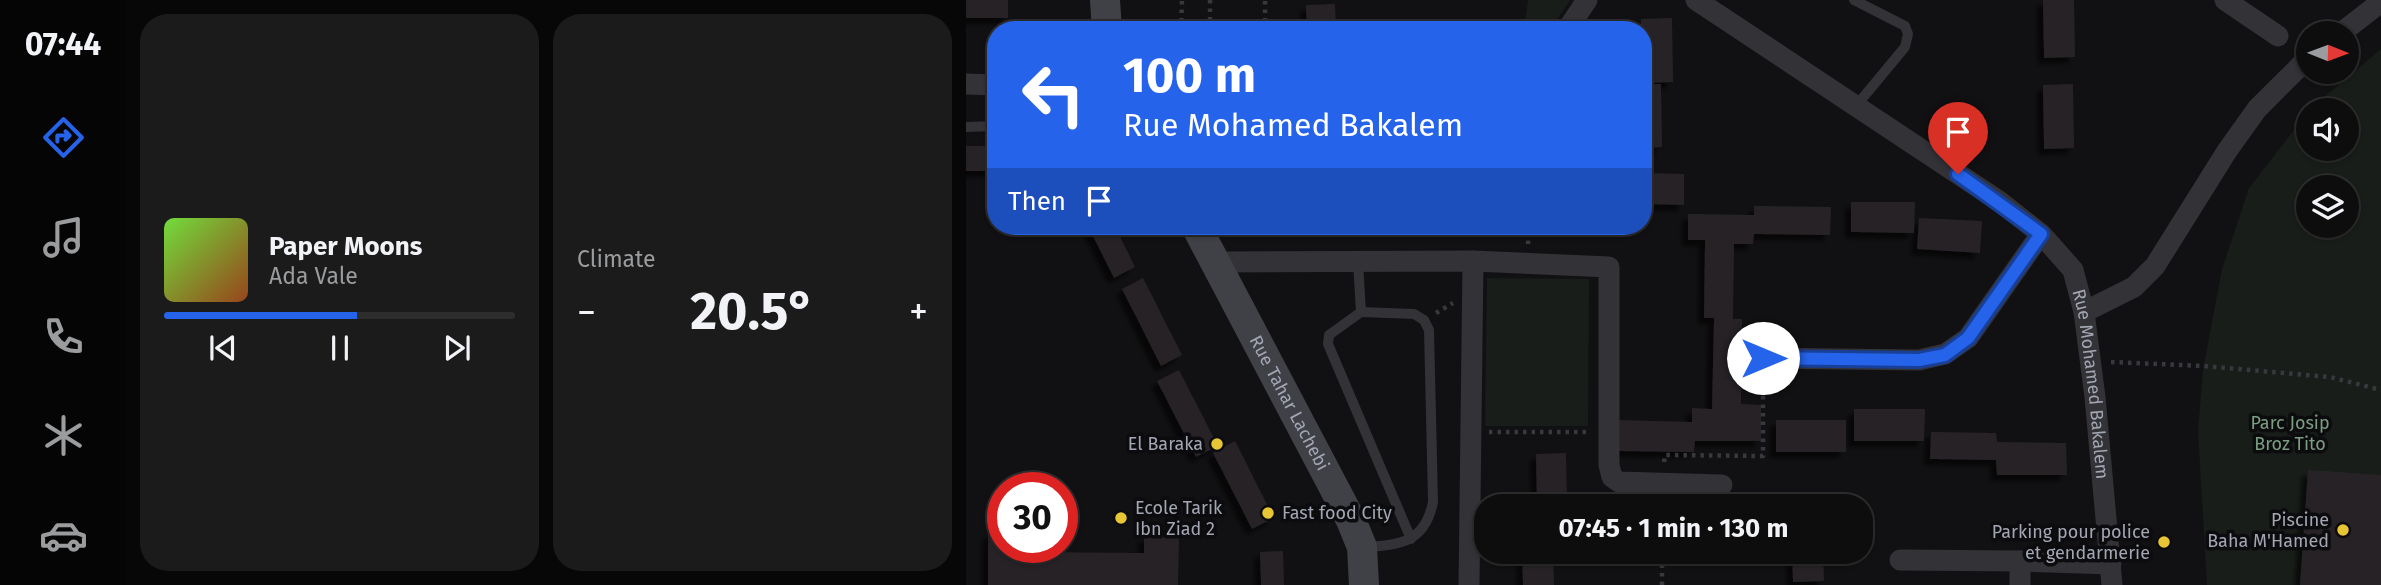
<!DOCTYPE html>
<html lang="en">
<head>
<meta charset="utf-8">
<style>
	body { margin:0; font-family:"Fira Sans",sans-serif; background:#1b1b1c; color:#f1f3f6; height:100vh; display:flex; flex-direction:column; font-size:26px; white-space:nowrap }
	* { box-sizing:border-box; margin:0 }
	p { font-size:23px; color:#9a9c9e }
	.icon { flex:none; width:38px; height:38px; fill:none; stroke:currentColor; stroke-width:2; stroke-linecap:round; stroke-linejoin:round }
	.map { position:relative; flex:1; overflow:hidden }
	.drawer { display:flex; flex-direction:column; gap:14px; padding:14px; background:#070708; width:840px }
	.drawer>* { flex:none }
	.top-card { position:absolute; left:21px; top:21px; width:665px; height:214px; border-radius:28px; box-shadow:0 2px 5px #0004,0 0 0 2px #2d2d2e; background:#2563eb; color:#fff; overflow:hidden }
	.needle { width:46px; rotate:91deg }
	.controls { position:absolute; left:1330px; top:21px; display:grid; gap:14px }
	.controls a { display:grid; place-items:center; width:63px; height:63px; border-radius:50%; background:#0d0d0e; box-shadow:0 2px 5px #0004,0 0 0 2px #2d2d2e; font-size:35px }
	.speed { position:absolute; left:21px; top:472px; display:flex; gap:14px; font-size:35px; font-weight:700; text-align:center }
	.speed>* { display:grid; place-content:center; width:91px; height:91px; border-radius:50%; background:#0d0d0e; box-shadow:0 2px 5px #0004,0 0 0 2px #2d2d2e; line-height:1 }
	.speed .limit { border:10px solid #d22; background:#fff; color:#111 }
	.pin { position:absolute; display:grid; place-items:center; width:60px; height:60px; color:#fff; margin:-72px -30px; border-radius:50% 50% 50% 0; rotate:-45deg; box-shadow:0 0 7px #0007 }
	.pin .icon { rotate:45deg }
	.me { position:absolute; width:77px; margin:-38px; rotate:90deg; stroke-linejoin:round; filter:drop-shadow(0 0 5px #0008) }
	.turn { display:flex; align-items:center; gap:24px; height:147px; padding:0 21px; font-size:32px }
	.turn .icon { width:91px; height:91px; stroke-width:2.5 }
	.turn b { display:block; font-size:49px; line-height:60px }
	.then { display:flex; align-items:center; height:66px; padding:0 21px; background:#0003; gap:14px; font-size:26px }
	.big { font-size:52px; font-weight:700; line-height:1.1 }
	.drawer .widget { flex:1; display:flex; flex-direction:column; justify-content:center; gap:10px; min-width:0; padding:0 24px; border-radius:28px; background:#1b1b1c }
	.song { display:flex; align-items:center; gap:21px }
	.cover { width:84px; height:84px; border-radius:10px; background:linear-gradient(135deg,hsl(100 70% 55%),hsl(20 70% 35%)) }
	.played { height:7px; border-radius:4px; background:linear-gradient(90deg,#2563eb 55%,#2d2d2e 55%) }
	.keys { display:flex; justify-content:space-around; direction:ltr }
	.heat { display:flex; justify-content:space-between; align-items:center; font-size:38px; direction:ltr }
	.drawer .tiles { flex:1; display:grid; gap:14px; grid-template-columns:repeat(2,1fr) }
	.trip { position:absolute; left:508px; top:494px; width:399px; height:70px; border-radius:28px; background:#0d0d0e; box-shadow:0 2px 5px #0004,0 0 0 2px #2d2d2e; font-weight:700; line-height:70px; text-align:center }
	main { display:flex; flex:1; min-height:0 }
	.tab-bar { display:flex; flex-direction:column; width:126px; justify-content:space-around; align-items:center; background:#050506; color:#9a9c9e }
	.tab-bar .icon { width:49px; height:49px }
	.tab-bar .active { color:#2563eb }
	.tab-bar b { font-size:32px; color:#f1f3f6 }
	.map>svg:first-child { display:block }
</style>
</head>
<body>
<main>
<nav class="tab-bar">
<b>07:44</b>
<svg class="icon active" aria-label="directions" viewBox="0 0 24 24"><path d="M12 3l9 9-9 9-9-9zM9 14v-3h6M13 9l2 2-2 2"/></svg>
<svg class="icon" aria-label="music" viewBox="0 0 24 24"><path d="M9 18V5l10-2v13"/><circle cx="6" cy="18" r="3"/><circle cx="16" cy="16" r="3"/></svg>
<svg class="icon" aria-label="phone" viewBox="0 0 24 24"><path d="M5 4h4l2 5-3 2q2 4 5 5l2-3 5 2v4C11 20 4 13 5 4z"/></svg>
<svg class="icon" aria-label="climate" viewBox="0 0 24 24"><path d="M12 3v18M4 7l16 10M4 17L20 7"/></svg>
<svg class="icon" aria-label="car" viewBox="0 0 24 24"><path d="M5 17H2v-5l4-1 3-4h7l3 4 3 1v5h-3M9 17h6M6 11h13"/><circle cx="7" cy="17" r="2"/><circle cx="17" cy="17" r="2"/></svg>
</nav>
<section class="drawer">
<div class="tiles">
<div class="widget">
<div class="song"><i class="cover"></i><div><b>Paper Moons</b><p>Ada Vale</p></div></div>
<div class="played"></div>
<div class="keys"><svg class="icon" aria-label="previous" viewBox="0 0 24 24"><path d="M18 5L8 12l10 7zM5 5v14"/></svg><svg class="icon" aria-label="pause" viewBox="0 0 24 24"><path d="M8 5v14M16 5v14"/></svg><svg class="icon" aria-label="next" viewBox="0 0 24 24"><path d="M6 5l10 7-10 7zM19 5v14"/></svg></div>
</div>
<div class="widget"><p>Climate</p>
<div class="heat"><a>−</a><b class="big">20.5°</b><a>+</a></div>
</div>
</div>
</section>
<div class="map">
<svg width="1415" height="585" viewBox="0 0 1415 585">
	<defs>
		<filter id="shadow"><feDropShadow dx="-6" dy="6" stdDeviation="2" flood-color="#0009"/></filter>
	</defs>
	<rect width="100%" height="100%" fill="#111113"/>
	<g fill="#181d19" fill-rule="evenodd">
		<polygon points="562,0 604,0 584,30 558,30"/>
		<path d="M1415 49V585H1241L1232 431 1237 370 1256 269 1283 188 1342 112V149H1381V110H1343ZM1342 187H1381V226H1342Z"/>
		<polygon points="521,278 623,279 622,426 519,426"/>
	</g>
	<g fill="#252427" filter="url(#shadow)">
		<rect x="0" y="0" width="42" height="18"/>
		<polygon points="1077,0 1108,0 1109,57 1078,58"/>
		<polygon points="369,4 370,30 341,30 340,5"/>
		<polygon points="706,18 707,82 677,83 677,30 675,30 675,19"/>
		<polygon points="677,84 695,84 696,147 677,148"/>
		<polygon points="1107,84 1108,148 1078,149 1077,85"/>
		<rect x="0" y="146" width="30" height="25"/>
		<polygon points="677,173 718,174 718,205 677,204"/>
		<polygon points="885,202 949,202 948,233 885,232"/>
		<polygon points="788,206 865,207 864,235 788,234 787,244 768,244 767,319 776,319 775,404 795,405 795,441 729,441 728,452 647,451 648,420 726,422 726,408 746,409 748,318 738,318 739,240 722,240 722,214 788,215"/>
		<polygon points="953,218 1016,221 1014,253 951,249"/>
		<polygon points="122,226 149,226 169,267 148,278"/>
		<polygon points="177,278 216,355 195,366 156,289"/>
		<polygon points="213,370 252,446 230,457 191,381"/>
		<polygon points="888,409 959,409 958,441 888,441"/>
		<rect x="810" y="420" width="70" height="32"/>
		<polygon points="965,432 1030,433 1031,442 1100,443 1101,475 1031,475 1030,460 964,459"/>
		<polygon points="269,441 308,518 286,529 247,453"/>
		<polygon points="600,453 601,506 571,506 570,454"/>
		<polygon points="1342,470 1415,475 1415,585 1334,585"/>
		<polygon points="22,533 37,533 37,548 54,548 54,552 178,553 178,536 213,536 212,585 22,585"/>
		<polygon points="317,551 318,585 295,585 294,552"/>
		<polygon points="556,551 587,551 588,585 557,585"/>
		<polygon points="826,551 857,551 858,581 827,582"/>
	</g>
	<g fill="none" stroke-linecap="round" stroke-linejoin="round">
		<g stroke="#38393e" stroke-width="4.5" stroke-dasharray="3.5 5" stroke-linecap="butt">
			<polyline points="244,0 244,30"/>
			<polyline points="215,30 216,0"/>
			<polyline points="299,30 299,0"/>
			<polyline points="562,244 563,226"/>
			<polyline points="470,313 487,303"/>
			<polyline points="1145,362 1237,366 1364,377 1415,390"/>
			<polyline points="523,432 623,432"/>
			<polyline points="698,462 699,455 797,456 797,377"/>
			<polyline points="696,585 696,551"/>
		</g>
		<g stroke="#323237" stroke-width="10">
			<polyline points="888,0 939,26 942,34 939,47 890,106"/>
			<polyline points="0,127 30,126"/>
			<polyline points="392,262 395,312 363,335 362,344 445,539"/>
			<path d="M395 312 448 314 458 320 463 330 467 502C459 542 435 545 399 547"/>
		</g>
		<g stroke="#323237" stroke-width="21">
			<path id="s1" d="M730 0 1033 201 1075 234 1107 270 1118 312 1129 397 1146 585"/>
			<polyline points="1259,0 1312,36"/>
			<polyline points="601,30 621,0"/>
			<polyline points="1375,33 1415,2"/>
			<polyline points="0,84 30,85"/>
			<polyline points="250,262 507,261 643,267 643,465 646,477 653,482 756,485"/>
			<polyline points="1118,312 1168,287 1189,266 1261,151 1291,109 1342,58"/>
			<polyline points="798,358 953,360 979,354 1002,338 1075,234"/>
			<polyline points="934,560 1054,561 1145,564"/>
			<polyline points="1054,561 1054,585"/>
			<polyline points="503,585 507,261"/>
		</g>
		<g stroke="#404147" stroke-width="30">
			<polyline points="139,0 141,30"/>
			<path id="s2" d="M230 226 385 520 396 547 398 585"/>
		</g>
	</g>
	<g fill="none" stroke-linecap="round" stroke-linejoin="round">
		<defs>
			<polyline id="route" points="797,358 953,360 979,355 1002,338 1075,234 992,174"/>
		</defs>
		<use href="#route" stroke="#184099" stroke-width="18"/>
		<use href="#route" stroke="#2563eb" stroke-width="12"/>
	</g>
	<g fill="#e8c534" stroke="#0c0c0e" stroke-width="2.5">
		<circle cx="251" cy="444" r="7"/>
		<circle cx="302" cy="513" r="7"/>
		<circle cx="155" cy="518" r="7"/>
		<circle cx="1377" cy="530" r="7"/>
		<circle cx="1198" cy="542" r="7"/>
	</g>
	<g text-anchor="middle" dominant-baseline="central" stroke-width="7" stroke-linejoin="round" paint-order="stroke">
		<g font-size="18" fill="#a3a6b3" stroke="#0c0c0e">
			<text stroke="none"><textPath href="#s1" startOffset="581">Rue Mohamed Bakalem</textPath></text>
			<text stroke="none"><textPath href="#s2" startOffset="200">Rue Tahar Lachebi</textPath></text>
		</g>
		<g font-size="18" fill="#7b9d82" stroke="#0c0c0e">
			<text x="1324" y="423">Parc Josip<tspan x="1324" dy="21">Broz Tito</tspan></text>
		</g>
		<g font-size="18" fill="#a3a6b3" stroke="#0c0c0e" text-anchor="end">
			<text x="237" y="444">El Baraka</text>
			<text x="169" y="508" text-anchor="start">Ecole Tarik<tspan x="169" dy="21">Ibn Ziad 2</tspan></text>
			<text x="316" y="513" text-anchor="start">Fast food City</text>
			<text x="1363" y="520">Piscine<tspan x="1363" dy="21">Baha M'Hamed</tspan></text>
			<text x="1184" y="532">Parking pour police<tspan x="1184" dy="21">et gendarmerie</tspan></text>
		</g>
	</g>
</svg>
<div class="controls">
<a><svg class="needle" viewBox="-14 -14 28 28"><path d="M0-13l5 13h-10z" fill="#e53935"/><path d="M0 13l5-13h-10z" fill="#9a9c9e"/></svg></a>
<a><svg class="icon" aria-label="sound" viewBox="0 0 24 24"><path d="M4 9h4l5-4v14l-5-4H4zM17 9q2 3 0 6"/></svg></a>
<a><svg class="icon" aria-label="layers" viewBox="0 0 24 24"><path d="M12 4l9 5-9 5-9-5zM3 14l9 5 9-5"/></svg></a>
</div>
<div class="speed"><div class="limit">30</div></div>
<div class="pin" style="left:992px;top:174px;background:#d93025"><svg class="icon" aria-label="arrive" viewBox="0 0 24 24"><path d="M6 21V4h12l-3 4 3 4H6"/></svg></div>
<svg class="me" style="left:797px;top:358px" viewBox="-20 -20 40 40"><circle r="19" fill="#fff"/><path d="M0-13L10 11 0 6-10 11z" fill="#2563eb"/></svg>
<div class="trip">07:45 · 1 min · 130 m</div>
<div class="top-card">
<div class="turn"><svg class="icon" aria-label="left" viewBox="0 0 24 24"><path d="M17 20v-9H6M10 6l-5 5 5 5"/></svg><div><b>100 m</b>Rue Mohamed Bakalem</div></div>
<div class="then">Then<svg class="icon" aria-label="arrive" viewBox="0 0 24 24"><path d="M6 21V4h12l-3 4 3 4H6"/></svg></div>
</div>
</div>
</main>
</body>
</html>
